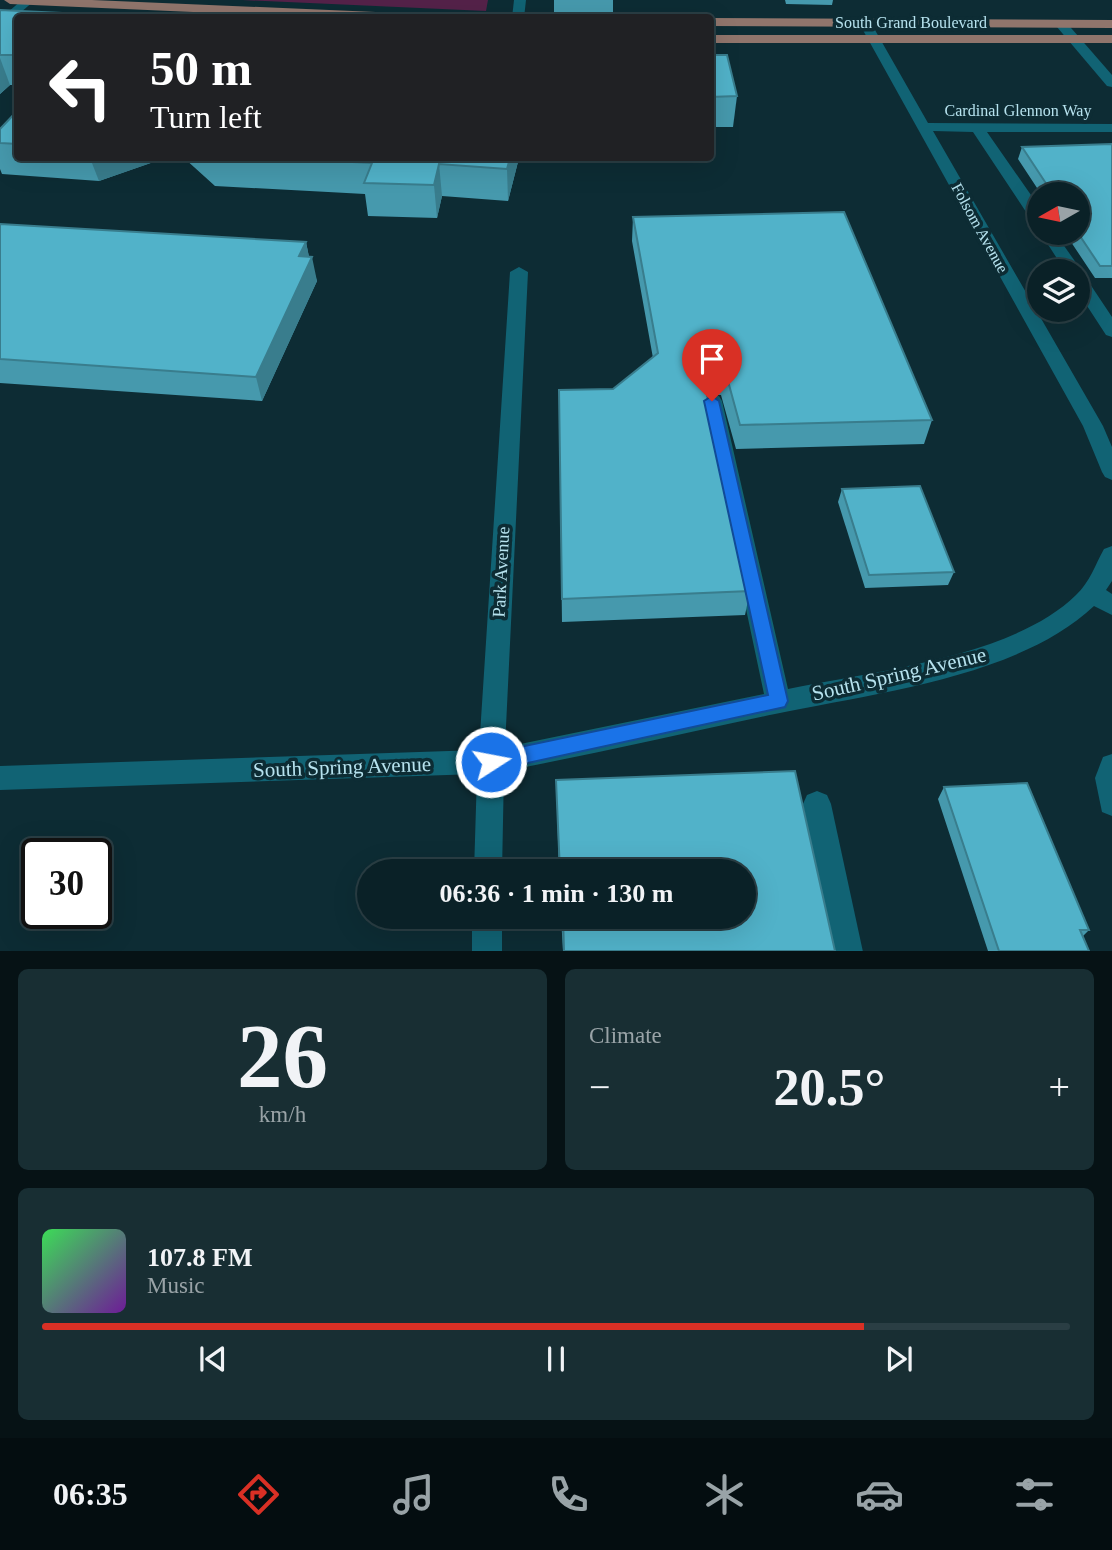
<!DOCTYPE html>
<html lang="en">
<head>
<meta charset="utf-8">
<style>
	body { margin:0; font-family:Georgia,serif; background:#182e33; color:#f1f3f6; height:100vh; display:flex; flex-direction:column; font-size:26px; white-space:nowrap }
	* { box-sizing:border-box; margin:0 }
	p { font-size:23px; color:#99a3a7 }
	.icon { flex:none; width:38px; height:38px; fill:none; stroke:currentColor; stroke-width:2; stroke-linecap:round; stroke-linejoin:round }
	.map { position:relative; height:951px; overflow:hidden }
	.panel { display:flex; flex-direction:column; gap:18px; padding:18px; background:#061215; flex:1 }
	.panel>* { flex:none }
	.hud { position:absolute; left:14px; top:14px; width:700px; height:147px; border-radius:7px; box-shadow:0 7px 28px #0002,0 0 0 2px #2a3e44; background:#202124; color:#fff; overflow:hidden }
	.needle { width:46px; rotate:261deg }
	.controls { position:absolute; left:1027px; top:182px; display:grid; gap:14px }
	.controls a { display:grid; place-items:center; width:63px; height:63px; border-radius:50%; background:#0a2127; box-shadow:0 7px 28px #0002,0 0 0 2px #2a3e44; font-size:35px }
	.speed { position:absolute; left:21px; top:838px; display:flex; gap:14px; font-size:35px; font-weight:700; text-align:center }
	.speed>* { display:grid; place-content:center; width:91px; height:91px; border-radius:50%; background:#0a2127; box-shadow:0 7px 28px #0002,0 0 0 2px #2a3e44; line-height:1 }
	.speed .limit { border:4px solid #111; border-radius:10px; background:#fff; color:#111 }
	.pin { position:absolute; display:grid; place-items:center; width:60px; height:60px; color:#fff; margin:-72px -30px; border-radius:50% 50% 50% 0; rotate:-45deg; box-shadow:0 0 7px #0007 }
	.pin .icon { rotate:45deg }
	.me { position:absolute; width:77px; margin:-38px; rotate:79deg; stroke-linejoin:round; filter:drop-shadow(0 0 5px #0008) }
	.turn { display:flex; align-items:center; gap:24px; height:147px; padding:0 21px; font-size:32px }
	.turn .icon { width:91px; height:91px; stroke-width:2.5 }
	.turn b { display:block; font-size:49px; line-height:60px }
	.big { font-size:52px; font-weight:700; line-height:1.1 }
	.panel .widget { flex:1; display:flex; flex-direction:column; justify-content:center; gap:10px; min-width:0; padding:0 24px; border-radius:10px; background:#182e33 }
	.panel .dial { align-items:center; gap:0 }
	.dial b { font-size:91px; line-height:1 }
	.song { display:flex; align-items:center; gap:21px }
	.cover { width:84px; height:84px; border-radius:10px; background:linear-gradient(135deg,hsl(130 70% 55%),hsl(280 70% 35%)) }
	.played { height:7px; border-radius:4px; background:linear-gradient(90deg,#d93025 80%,#2a3e44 80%) }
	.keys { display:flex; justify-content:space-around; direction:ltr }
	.heat { display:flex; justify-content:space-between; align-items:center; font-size:38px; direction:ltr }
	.panel .tiles { flex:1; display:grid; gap:18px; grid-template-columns:1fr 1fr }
	.widget:last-child { grid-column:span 2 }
	.trip { position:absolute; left:357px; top:859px; width:399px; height:70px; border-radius:35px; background:#0a2127; box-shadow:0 7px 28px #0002,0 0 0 2px #2a3e44; font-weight:700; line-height:70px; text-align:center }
	.menu { display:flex; height:112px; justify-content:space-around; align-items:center; background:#040d10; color:#99a3a7 }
	.menu .icon { width:49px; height:49px }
	.menu .current { color:#d93025 }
	.menu b { font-size:32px; color:#f1f3f6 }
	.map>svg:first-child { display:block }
</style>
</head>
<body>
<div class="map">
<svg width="1112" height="952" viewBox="0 0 1112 952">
	<rect width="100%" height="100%" fill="#0d2c34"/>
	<polygon fill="#542249" points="242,0 488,0 486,11"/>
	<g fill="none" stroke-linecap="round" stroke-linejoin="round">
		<g fill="#116374" fill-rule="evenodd">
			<polygon points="22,0 34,1 0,30 0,19"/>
			<polygon points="514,0 526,0 524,18 512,18"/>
			<polygon points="865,19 871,23 928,123 1112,124 1112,132 987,132 1040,208 1040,226 1034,224 973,132 933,131 1103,426 1112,447 1112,480 1105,477 1102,472 1083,426 859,23"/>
			<polygon points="1061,20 1065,21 1112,75 1112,87 1107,86 1057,27 1055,24"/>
			<polygon points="1040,232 1055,233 1079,267 1082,271 1079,274 1084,275 1112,317 1112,337 1106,335 1078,292 1078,271 1065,271"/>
			<path d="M519 267 528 272 505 747 764 694 702 401 705 396H719L722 401 788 689C874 671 1013 657 1076 595 1090 582 1095 565 1104 549L1112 546V581L1106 590 1112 594V615L1094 606C1019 677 874 693 775 714 685 733 595 754 504 771L502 872H474L477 774 0 790V766L479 750 510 272Z"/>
			<polygon points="1112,754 1112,816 1102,812 1095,778 1103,757"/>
			<polygon points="817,791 827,795 831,804 863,952 833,952 803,804 807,795"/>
			<rect x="472" y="917" width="30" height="35"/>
		</g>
		<g fill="#90756c" fill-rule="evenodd">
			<polygon points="4,0 92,0 422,14 428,18 327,18 10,4"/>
			<polygon points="710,18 1112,20 1112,28 710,26"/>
			<rect x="710" y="35" width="402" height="8"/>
		</g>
	</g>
	<g fill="#4699ad">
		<rect x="554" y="0" width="59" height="12"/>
		<polygon points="785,0 833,0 832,5 786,4"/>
		<polygon points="0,10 18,18 18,85 10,85 0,94"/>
		<polygon points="710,55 737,96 733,127 710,127"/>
		<polygon points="18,110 18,158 165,158 99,181 2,174 0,169 0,130"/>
		<polygon points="1112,144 1112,278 1095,278 1065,233 1078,233 1078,194 1041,194 1018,159 1022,147"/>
		<polygon points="184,158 519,158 508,201 442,196 437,218 368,216 365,194 215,186"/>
		<polygon points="633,217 932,420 924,444 736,449 721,395 706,395 750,591 745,615 562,622 559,390 613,389 653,358 632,241"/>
		<polygon points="0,224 306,242 309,257 317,281 262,401 0,383"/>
		<polygon points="842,489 954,572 948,585 865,588 838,502"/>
		<polygon points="795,771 835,951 563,951 561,917 744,917 744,872 559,872 556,780"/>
		<polygon points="944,787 1089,930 1083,936 1089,951 988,951 938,799"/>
	</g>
	<g fill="#397d8d">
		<polygon points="0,58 10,85 0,94"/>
		<polygon points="90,158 165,158 99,181"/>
		<polygon points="510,158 519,158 508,201 507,169"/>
		<polygon points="439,164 442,196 437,218 434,185"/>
		<polygon points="306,242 310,262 312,257 317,281 262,401 256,377 299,256"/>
	</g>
	<g fill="#51b2c9" stroke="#397d8d" stroke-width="2">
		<polygon points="0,10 166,18 18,18 18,55 0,55"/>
		<polygon points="710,55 727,55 737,96 710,97"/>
		<polygon points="18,110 18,144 0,143 0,129"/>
		<polygon points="1112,144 1112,266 1100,266 1078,233 1078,194 1053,194 1022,147"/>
		<polygon points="276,158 510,158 507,169 439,164 434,185 364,183 372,163"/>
		<polygon points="844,212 932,420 740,425 725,370 706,370 703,377 750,591 562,599 559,390 613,389 658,353 633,217"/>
		<polygon points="0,224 306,242 299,256 312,257 256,377 0,359"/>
		<polygon points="920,486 954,572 869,575 842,489"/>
		<polygon points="795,771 835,951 564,951 563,917 744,917 744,872 560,872 556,780"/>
		<polygon points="1027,783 1089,930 1080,930 1089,951 999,951 944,787"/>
	</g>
	<polygon fill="#1a73e8" stroke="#114b97" stroke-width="2" points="712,396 719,401 788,701 785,707 491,771 484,768 481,762 484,756 491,753 768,695 704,401"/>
	<g text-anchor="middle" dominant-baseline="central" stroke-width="7" stroke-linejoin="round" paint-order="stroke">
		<g font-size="16" fill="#b6e2ee" stroke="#0d2c34">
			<text x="911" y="22">South Grand Boulevard</text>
			<text x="1018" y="110">Cardinal Glennon Way</text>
			<text transform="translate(980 228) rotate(61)">Folsom Avenue</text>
		</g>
		<g font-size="18" fill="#b6e2ee" stroke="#0d2c34">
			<text transform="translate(501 572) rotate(-87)">Park Avenue</text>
		</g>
		<g font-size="21" fill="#b6e2ee" stroke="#0d2c34">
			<text transform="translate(899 674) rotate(-13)">South Spring Avenue</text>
			<text transform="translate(342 767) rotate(-2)">South Spring Avenue</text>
		</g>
	</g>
</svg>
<div class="controls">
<a><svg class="needle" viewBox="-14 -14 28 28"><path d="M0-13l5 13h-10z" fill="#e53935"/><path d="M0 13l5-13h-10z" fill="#99a3a7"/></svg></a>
<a><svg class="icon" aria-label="layers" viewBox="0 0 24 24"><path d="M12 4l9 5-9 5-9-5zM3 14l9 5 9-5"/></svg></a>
</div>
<div class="speed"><div class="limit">30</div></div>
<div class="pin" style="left:712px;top:401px;background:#d93025"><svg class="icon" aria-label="arrive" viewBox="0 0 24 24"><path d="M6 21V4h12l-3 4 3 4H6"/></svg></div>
<svg class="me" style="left:491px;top:762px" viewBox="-20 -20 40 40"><circle r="17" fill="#1a73e8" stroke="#fff" stroke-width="3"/><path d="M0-11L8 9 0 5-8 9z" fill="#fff"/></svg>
<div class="trip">06:36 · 1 min · 130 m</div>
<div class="hud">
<div class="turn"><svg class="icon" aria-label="left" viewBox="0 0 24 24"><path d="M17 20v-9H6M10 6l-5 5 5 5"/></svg><div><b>50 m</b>Turn left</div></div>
</div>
</div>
<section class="panel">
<div class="tiles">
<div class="widget dial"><b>26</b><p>km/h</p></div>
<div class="widget"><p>Climate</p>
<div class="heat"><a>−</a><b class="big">20.5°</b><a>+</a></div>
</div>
<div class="widget">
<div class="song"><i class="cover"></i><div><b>107.8 FM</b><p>Music</p></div></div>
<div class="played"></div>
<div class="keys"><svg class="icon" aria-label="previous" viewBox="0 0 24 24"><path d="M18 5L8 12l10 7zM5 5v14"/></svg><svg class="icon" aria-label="pause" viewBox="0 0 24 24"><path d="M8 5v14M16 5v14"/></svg><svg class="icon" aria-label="next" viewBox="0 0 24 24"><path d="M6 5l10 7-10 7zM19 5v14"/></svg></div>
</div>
</div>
</section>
<nav class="menu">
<b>06:35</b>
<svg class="icon current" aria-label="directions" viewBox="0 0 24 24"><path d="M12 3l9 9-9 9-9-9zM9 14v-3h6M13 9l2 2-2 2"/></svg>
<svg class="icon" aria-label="music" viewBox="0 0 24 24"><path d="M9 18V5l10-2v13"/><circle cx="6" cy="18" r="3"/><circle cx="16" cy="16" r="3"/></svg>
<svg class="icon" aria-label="phone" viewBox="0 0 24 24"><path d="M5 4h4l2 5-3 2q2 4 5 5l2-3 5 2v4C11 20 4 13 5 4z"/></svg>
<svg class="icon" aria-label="climate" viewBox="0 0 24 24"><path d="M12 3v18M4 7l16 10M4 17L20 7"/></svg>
<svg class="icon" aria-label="car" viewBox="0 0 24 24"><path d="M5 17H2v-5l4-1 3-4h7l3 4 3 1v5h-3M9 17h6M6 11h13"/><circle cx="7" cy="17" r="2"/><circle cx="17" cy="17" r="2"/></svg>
<svg class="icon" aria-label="filters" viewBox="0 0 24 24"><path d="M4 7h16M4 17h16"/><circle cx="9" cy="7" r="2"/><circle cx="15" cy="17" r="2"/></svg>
</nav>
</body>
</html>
